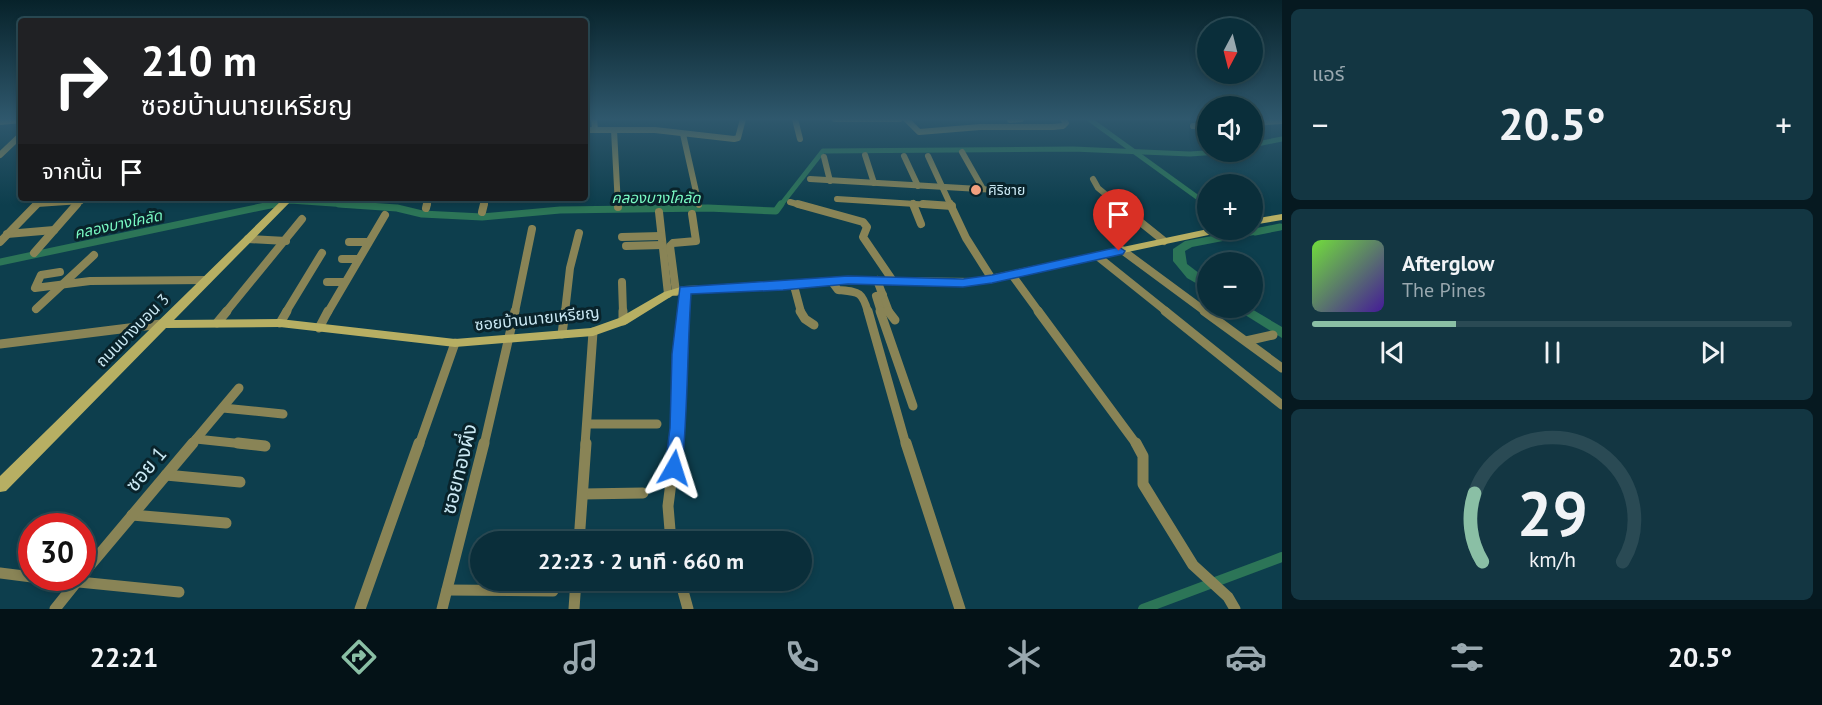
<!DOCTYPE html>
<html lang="th">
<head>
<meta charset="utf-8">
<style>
	body { margin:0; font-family:"PT Sans","Noto Sans Thai",sans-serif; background:#133642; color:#f1f3f6; height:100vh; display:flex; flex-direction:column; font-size:22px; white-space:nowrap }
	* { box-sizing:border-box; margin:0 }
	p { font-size:20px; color:#99a8af }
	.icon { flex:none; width:33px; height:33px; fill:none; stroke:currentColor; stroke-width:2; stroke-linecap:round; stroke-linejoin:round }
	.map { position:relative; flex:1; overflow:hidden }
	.drawer { display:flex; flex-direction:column; gap:9px; padding:9px; background:#061920; width:540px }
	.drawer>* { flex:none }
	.banner { position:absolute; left:18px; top:18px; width:570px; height:183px; border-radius:6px; box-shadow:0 3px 9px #0003,0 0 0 2px #2a4a54; background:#202124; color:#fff; overflow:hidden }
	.needle { width:39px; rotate:187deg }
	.fabs { position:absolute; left:1197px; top:18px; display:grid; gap:12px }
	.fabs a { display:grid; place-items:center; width:66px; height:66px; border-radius:50%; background:#0a2e3a; box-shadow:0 3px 9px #0003,0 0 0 2px #2a4a54; font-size:30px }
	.speed { position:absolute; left:18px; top:513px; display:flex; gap:12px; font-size:30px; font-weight:700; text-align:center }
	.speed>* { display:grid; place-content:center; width:78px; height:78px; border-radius:50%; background:#0a2e3a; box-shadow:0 3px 9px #0003,0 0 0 2px #2a4a54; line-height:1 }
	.speed .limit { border:9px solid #d22; background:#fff; color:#111 }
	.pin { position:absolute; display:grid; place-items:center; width:51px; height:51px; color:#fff; margin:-62px -26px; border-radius:50% 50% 50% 0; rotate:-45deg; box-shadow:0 0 6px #0007 }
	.pin .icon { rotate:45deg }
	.me { position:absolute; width:66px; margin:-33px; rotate:6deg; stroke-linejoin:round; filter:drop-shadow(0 0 4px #0008) }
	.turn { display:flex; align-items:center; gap:21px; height:126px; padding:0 24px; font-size:27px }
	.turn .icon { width:78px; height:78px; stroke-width:2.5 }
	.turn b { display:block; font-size:42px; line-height:51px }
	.then { display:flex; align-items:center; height:57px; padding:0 24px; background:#0003; gap:12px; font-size:22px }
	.big { font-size:45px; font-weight:700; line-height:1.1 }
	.drawer .card { flex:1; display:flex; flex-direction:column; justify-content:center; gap:9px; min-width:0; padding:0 21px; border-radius:9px; background:#133642 }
	.drawer .dial { align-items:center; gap:0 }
	.dial svg { height:156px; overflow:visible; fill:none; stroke:#2a4a54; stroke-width:7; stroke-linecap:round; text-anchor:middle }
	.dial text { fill:#f1f3f6; stroke:none }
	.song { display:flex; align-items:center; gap:18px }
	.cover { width:72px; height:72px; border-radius:9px; background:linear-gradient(135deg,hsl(100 70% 55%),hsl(260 70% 35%)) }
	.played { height:6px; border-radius:3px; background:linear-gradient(90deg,#8abfa5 30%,#2a4a54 30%) }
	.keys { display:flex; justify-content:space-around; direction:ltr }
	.heat { display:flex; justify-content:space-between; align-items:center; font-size:33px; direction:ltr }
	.trip { position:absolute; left:470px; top:531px; width:342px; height:60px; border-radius:30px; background:#0a2e3a; box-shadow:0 3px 9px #0003,0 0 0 2px #2a4a54; font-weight:700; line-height:60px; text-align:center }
	.tabs { display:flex; height:96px; justify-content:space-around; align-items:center; background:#041217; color:#99a8af }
	.tabs .icon { width:42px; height:42px }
	.tabs .selected { color:#8abfa5 }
	.tabs b { font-size:27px; color:#f1f3f6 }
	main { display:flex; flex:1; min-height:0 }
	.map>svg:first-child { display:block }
</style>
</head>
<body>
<main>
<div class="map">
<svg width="1282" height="609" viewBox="0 0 1282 609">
	<rect width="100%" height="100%" fill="#0d3e4d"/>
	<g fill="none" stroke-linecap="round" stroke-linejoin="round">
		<g stroke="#2c7557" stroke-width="5">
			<polyline points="1089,119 1208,205"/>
			<polyline points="1252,145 1282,139"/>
			<polyline points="268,206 290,201 362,206"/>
			<polyline points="780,206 823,151 1073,149 1190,154 1219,152"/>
		</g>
		<g stroke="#2c7557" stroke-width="7">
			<polyline points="339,204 397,208 422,214 482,217 560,210 708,208 776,211 781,204"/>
			<polyline points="1250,230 1255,232 1280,227"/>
			<polyline points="0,262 275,204"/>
		</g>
		<polyline stroke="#2c7557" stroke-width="10" points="1143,609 1282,557"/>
		<g fill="#2c7557" fill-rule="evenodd">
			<polygon points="1255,228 1261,232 1259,234 1192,247 1185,251 1187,264 1208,280 1208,290 1187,278 1173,261 1173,249 1185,241"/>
			<polygon points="1234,308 1250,308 1282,327 1282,338"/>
		</g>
		<g stroke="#898456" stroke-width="6">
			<polyline points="594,119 595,130"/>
			<polyline points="795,119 800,139"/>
			<polyline points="835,119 900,119"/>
			<polyline points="906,119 919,132 980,127 1053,127 1063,126 1066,123 1063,119"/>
			<polyline points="1010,120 1021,119"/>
			<polyline points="0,122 21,120"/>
			<polyline points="1252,123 1282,121"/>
			<polyline points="1193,126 1208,125"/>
			<polyline points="585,130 655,130 734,139 738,138 743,119"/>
			<polyline points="614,130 618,206"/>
			<polyline points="683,134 699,205"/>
			<polyline points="962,152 983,189"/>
			<polyline points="0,155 21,135"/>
			<polyline points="865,155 874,183"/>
			<polyline points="904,156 918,186"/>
			<polyline points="928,156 951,206"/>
			<polyline points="824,157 830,181"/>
			<polyline points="810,179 1013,191"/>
			<polyline points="1093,179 1098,188 1120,206"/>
			<polyline points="424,198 429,200 427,206"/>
			<polyline points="837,199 947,206"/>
			<polyline points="790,202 804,206"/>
			<polyline points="913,203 914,206"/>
			<polyline points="37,204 81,201"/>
			<polyline points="35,206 43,198"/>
			<polyline points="76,206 83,198"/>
			<polyline points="484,206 486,198"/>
		</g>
		<g stroke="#898456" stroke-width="8">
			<polyline points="618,204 618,207"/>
			<polyline points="798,204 863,222 867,227 863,237 893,281"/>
			<polyline points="913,204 921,224"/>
			<polyline points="923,204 952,206"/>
			<polyline points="950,204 966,238 992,279"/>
			<polyline points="1118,204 1164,241"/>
			<polyline points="426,208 427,204"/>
			<polyline points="482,212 484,204"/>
			<polyline points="659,212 668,294"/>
			<polyline points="7,234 54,230"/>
			<polyline points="622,237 661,236"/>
			<polyline points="248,239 286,241"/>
			<polyline points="0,242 37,204"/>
			<polyline points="349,242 368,242"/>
			<polyline points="626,246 662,245"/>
			<polyline points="1122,250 1206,312"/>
			<polyline points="34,253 77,204"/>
			<polyline points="1097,256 1167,312"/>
			<polyline points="342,259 357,259"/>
			<polyline points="60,272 41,275 35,288 90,281 207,280"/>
			<polyline points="1012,275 1039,312"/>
			<polyline points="877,280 889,312"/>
			<polyline points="327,282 344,282"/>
			<polyline points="622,282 623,312"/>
			<path d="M832 282 838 290C859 292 862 291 868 312"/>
			<polyline points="794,286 801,312"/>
			<polyline points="676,292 670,246 673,243 696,241 692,214"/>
			<polyline points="36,309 94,255"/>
			<polyline points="226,312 302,219"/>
			<polyline points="286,312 322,253"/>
			<polyline points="328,312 385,215"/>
			<polyline points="515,312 532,229"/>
			<polyline points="565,312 570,268 579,233"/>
			<polyline points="682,312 684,290"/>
			<polyline points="881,312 876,296 883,295"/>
		</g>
		<g stroke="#898456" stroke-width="9">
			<polyline points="623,311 623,321"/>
			<polyline points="800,311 805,319 814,325"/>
			<polyline points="868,311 906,445"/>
			<polyline points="880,311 913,406"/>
			<polyline points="888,311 895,320"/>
			<polyline points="1038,311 1137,445"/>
			<polyline points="1165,311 1282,405"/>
			<polyline points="1204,311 1282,368"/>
			<polyline points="217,323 227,311"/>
			<polyline points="280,323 287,311"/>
			<polyline points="319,328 328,311"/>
			<polyline points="562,334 565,311"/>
			<polyline points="1246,341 1273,335"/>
			<polyline points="0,344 161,324"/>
			<polyline points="223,408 283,414"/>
			<polyline points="588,424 657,424"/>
			<polyline points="196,439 253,445"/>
			<polyline points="191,445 239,388"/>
			<polyline points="419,445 455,343"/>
			<polyline points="484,445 515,311"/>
			<polyline points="585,445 593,332"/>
			<polyline points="676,445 682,311"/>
		</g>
		<g stroke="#898456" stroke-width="11">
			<polyline points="238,443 265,446"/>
			<polyline points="906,443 960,609"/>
			<polyline points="1136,443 1143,456 1143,484 1193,565 1228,597 1235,609"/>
			<polyline points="166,475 240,482"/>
			<polyline points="583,494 643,493"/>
			<polyline points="132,515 226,523"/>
			<polyline points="579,542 586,443"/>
			<polyline points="671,542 668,506 676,443"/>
			<polyline points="0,573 32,577"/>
			<polyline points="82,575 193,443"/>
			<polyline points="39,578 179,592"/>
			<polyline points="680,580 688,609"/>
			<polyline points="447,590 553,591"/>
			<polyline points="55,609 79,579"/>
			<polyline points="360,609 419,443"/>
			<polyline points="442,609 484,443"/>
			<polyline points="574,609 576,580"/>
		</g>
		<g fill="#b7af63" fill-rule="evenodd">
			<polygon points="284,198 294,198 174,320 280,319 455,339 591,328 619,318 664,292 684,286 783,283 848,277 976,278 1208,229 1223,230 1218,233 976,284 848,283 783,289 684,293 672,296 627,324 593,336 455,347 280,327 166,328 6,491 0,492 0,476"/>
			<polygon points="1282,214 1282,220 1252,225 1252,219"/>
		</g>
	</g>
	<linearGradient id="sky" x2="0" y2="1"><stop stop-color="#07222a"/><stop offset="0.58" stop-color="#2f586d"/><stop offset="1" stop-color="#2f586d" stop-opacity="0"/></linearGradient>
	<rect width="1282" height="205" fill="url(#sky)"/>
	<path fill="#1a73e8" stroke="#114b97" stroke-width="1.5" d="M1119 247 1125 251 1123 254 992 283 963 287 848 284 783 290 691 294C687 352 688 410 682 468L680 473 674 475 667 473 665 468 670 428 672 354 680 287 848 276 963 279 992 275Z"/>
	<circle fill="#f2a07f" stroke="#09232b" stroke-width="2" cx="976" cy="190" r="6"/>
	<g text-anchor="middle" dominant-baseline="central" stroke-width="6" stroke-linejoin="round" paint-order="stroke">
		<g font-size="14" fill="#cbe9f4" stroke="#09232b" text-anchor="start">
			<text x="988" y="190">ศิริชาย</text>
		</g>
		<g font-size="15" font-style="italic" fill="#7afbc4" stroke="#09232b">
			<text x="656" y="197">คลองบางโคลัด</text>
			<text transform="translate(118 224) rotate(-12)">คลองบางโคลัด</text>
		</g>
		<g font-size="16" fill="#cbe9f4" stroke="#09232b">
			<text transform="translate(537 318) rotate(-6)">ซอยบ้านนายเหรียญ</text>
			<text transform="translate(132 330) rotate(-45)">ถนนบางบอน 3</text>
		</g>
		<g font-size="20" fill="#cbe9f4" stroke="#09232b">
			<text transform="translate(146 469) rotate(-50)">ซอย 1</text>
			<text transform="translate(459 469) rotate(-76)">ซอยทองผึ่ง</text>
		</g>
	</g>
</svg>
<div class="fabs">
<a><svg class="needle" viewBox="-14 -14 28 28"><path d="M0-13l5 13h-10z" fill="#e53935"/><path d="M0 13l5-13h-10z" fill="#99a8af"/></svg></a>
<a><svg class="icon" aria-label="sound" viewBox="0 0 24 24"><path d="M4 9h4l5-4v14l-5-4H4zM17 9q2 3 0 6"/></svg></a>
<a>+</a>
<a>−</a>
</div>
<div class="speed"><div class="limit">30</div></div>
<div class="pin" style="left:1119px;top:251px;background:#d93025"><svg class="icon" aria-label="arrive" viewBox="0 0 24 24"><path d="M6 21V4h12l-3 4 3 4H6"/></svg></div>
<svg class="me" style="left:674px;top:468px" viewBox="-20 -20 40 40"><path d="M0-17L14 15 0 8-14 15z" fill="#1a73e8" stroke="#fff" stroke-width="4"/></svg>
<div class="trip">22:23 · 2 นาที · 660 m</div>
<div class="banner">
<div class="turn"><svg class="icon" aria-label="right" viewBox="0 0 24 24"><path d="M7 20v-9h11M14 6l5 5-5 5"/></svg><div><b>210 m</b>ซอยบ้านนายเหรียญ</div></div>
<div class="then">จากนั้น<svg class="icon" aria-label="arrive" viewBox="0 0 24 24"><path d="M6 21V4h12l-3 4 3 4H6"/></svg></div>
</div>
</div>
<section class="drawer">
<div class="card"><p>แอร์</p>
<div class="heat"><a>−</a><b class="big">20.5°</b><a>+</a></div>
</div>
<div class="card">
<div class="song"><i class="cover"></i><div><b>Afterglow</b><p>The Pines</p></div></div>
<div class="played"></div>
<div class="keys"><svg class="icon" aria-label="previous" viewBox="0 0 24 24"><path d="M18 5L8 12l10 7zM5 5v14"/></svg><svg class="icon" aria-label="pause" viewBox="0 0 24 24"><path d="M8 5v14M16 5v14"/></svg><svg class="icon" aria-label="next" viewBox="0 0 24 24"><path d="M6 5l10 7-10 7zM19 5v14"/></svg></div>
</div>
<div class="card dial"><svg viewBox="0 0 100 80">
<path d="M14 69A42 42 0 1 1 86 69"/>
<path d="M14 69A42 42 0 0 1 10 34" stroke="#8abfa5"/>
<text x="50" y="56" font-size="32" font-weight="700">29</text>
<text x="50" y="72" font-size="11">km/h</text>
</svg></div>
</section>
</main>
<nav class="tabs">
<b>22:21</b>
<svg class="icon selected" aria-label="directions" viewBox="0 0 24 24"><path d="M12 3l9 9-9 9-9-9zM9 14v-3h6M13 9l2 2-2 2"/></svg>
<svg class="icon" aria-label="music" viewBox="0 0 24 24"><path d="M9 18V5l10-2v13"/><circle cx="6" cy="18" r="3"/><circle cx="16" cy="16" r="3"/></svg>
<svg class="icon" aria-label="phone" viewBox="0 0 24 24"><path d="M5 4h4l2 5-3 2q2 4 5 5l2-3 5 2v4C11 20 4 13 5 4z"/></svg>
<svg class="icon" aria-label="climate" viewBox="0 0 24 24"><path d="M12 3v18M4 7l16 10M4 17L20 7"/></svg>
<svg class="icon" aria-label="car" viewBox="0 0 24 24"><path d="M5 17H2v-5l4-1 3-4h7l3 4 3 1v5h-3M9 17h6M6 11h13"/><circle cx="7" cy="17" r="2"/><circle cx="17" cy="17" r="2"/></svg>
<svg class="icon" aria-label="filters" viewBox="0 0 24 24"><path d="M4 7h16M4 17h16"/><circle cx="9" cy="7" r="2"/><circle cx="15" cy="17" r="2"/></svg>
<b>20.5°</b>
</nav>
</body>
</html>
